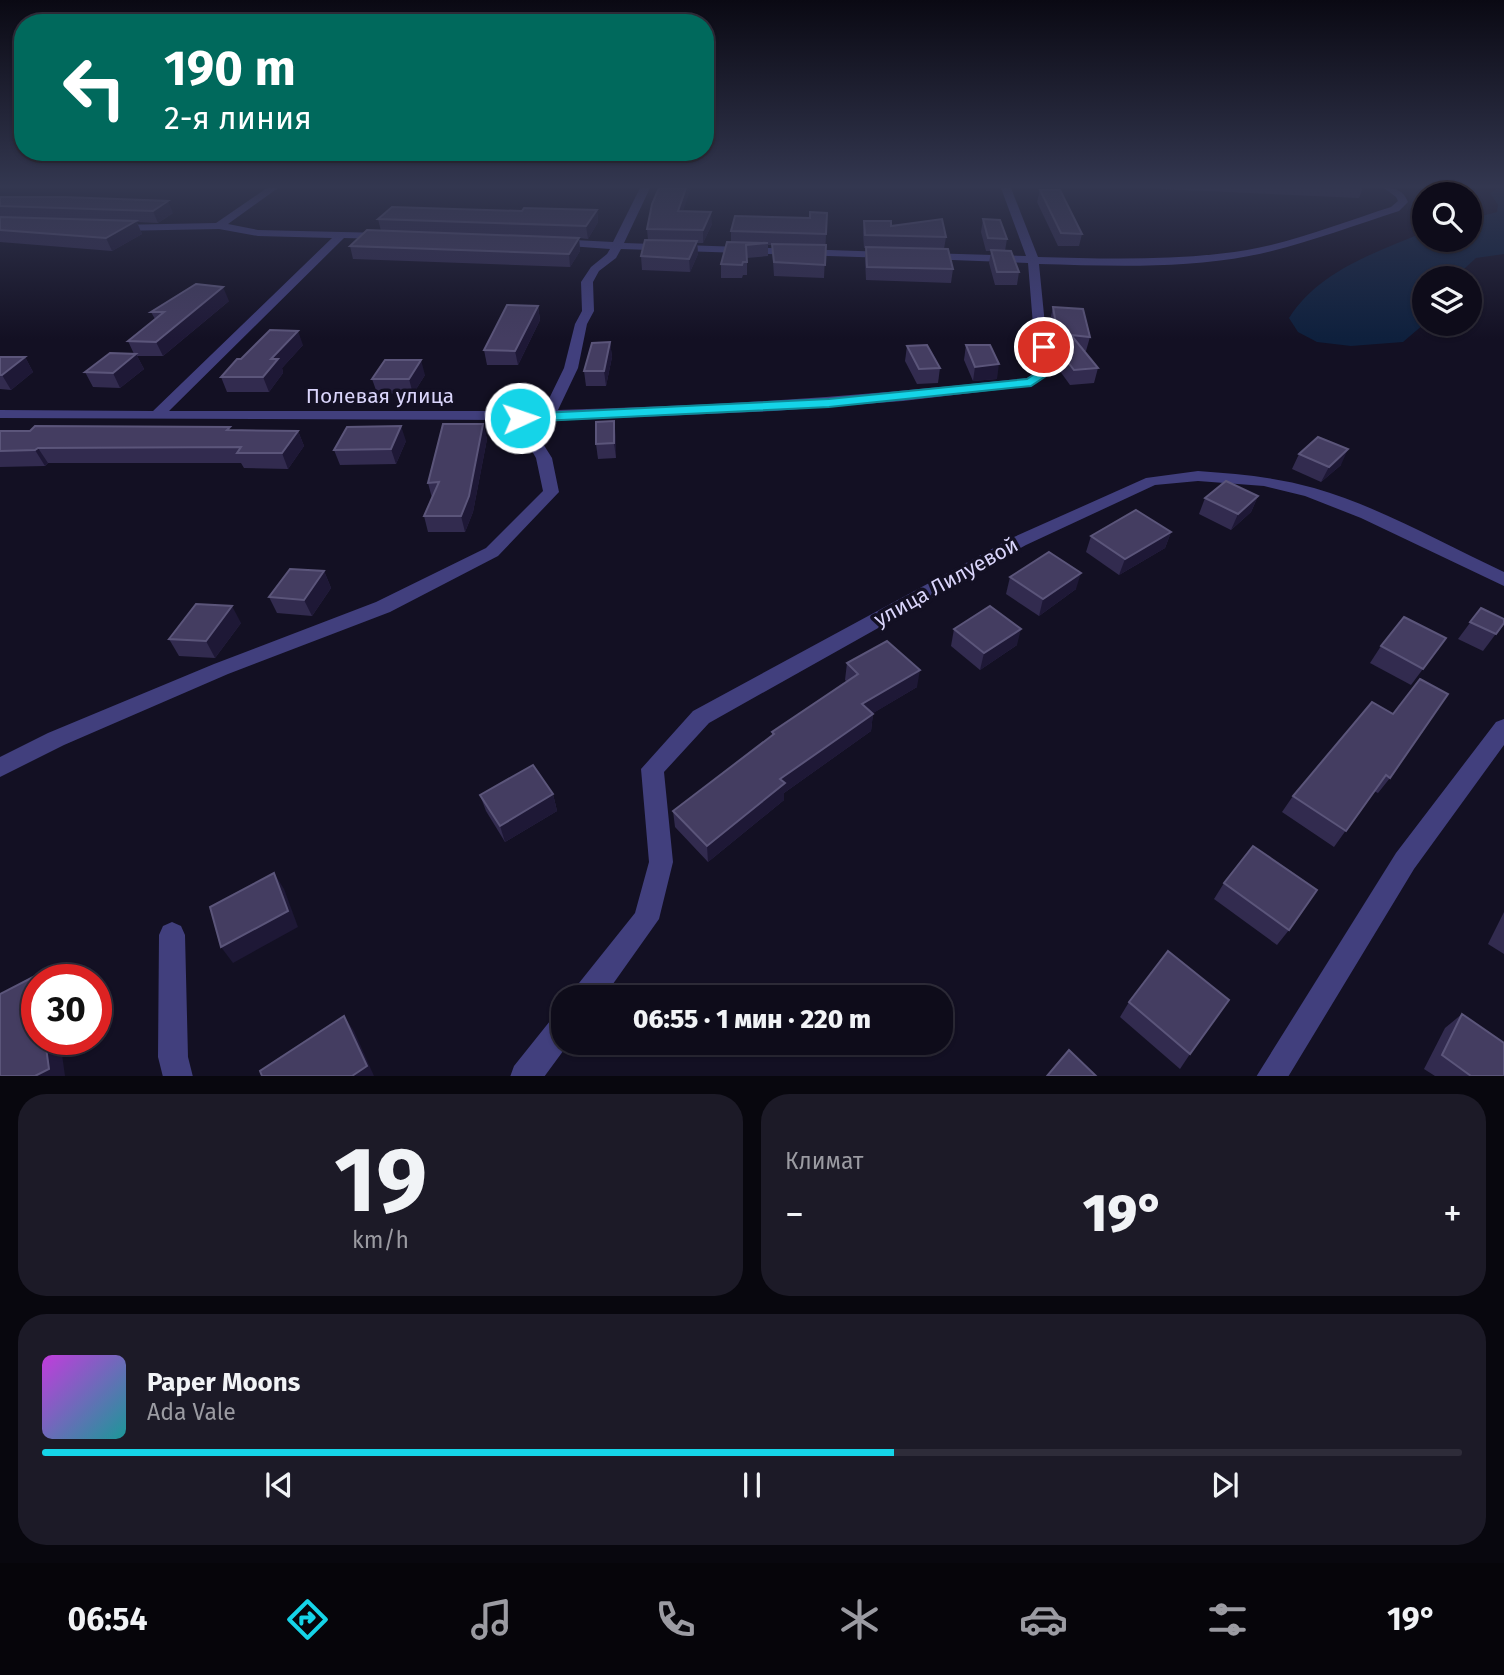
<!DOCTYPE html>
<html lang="ru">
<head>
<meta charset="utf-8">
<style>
	body { margin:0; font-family:"Fira Sans",sans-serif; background:#1c1a27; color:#f1f3f6; height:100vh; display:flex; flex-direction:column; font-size:26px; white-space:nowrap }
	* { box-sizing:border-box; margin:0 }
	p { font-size:23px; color:#9b9ba2 }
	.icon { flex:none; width:38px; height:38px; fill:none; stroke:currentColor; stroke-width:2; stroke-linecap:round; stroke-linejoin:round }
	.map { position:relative; height:1076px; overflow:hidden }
	.details { display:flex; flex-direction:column; gap:18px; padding:18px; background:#08070e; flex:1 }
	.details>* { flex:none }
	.top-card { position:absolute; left:14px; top:14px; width:700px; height:147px; border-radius:28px; box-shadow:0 2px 5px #0004,0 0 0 2px #2e2c39; background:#00695c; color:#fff; overflow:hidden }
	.fabs { position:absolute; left:1412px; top:182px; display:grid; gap:14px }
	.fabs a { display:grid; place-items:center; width:70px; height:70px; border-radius:50%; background:#0e0c1a; box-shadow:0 2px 5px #0004,0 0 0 2px #2e2c39; font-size:35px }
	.speed { position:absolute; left:21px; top:964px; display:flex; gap:14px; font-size:35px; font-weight:700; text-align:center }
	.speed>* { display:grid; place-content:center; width:91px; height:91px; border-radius:50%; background:#0e0c1a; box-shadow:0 2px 5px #0004,0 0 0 2px #2e2c39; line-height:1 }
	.speed .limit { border:10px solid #d22; background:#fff; color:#111 }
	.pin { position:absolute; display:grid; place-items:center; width:60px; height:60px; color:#fff; margin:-30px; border:4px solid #fff; border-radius:50%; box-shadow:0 2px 7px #0007 }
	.me { position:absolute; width:77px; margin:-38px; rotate:87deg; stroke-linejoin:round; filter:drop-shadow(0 0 5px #0008) }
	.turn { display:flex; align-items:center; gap:24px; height:147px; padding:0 35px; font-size:32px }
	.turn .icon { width:91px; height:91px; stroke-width:2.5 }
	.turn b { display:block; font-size:49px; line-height:60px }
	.big { font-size:52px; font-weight:800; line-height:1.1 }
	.details .tile { flex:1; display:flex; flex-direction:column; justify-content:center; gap:10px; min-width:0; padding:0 24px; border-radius:28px; background:#1c1a27 }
	.details .dial { align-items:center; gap:0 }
	.dial b { font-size:91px; line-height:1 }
	.song { display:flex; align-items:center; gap:21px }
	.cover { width:84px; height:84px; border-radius:10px; background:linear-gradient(135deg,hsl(290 70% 55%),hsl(180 70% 35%)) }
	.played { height:7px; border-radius:4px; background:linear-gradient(90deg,#15d4e8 60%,#2e2c39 60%) }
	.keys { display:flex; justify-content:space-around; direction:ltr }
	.heat { display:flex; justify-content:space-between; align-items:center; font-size:38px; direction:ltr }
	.details .tiles { flex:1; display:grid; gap:18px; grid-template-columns:1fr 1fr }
	.tile:last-child { grid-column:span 2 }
	.trip { position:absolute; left:551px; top:985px; width:402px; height:70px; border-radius:28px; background:#0e0c1a; box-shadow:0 2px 5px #0004,0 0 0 2px #2e2c39; font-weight:800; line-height:70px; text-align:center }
	.tabs { display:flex; height:112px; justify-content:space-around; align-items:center; background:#06050a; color:#9b9ba2 }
	.tabs .icon { width:49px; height:49px }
	.tabs .selected { color:#15d4e8 }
	.tabs b { font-size:32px; color:#f1f3f6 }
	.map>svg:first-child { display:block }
</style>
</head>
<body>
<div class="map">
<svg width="1504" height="1077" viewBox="0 0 1504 1077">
	<rect width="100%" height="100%" fill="#131023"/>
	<path fill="#0e203d" d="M1499 188H1504V254L1476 258 1454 278H1424V324L1403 342 1351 346 1317 342 1298 332 1289 318C1320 270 1375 253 1424 232V240H1470V219L1497 212 1498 205 1490 193Z"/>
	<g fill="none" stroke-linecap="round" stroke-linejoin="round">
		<g fill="#413f7d" fill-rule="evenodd">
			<path d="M267 188H278L228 224 258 230 384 233 389 236 384 239 344 238 169 411H543L564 368 575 324 582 311 581 282 591 267 607 254 610 249 555 245 550 242 555 239 613 242 640 188H650L624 243 888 252 894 255 888 258 621 249 616 258 599 271 593 282 594 311 587 324 578 368 558 410C715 406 871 396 1027 378L1041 369 1033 325 1028 263 926 259 920 256 926 253 1026 256 1001 188H1011L1038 257C1107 259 1179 261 1247 250 1297 241 1344 222 1391 207L1398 201 1396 197 1384 188C1396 188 1403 190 1408 202L1399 211C1349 227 1300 246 1249 256 1180 269 1108 266 1039 264L1045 325 1055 370 1031 386 903 401 774 411 547 421 528 420 552 458 559 492 498 556 390 612 228 674 64 745 0 777V757L48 733 214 664 376 602 486 548 543 491 536 458 514 420 0 418V410L153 411 332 238 258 236 219 229 115 231 110 228 115 225 216 223Z"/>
			<path d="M1198 471C1238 474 1276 477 1314 488 1380 507 1442 543 1504 572V586L1361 518 1305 496 1264 486 1198 481 1155 485 1026 545 709 723 664 772 673 862 659 919 603 998H571L575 988 635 913 649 862 641 769 693 711 1014 537 1146 478Z"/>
			<polygon points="1504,719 1504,745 1414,869 1288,1077 1256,1077 1396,853 1496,722"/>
			<polygon points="172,922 181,926 185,935 188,1057 193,1077 163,1077 158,1057 159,935 163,926"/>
			<polygon points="564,1012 564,1043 569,1043 544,1077 510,1077 514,1066 554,1016"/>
		</g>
	</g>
	<g fill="#322b4f">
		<polygon points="1160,188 1363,188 1359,198 1161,189"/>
		<polygon points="1040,190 1082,234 1079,246 1058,246 1037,202"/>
		<polygon points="0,197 173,213 158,223 137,222 142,234 112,251 0,242"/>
		<polygon points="597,210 598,222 588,239 579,238 580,251 570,267 353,259 350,246 381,231 378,219 522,211"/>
		<polygon points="683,211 712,224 703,243 697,243 698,254 690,272 642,270 641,256 648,240 647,229"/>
		<polygon points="827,213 824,278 774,276 772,245 768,245 768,256 747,258 747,275 743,275 742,278 721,278 721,264 731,242 731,231 810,218"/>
		<polygon points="983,219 1007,239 1005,251 1019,272 1017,285 995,285 989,263 991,251 986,251 981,232"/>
		<polygon points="864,221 946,237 944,249 953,269 951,283 866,280 865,259 866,248 864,248 863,233"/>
		<polygon points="229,301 163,356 137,356 144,369 120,388 93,387 85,372 134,354 128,341 155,319 151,312"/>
		<polygon points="538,306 540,320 518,365 487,365 484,350"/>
		<polygon points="1053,307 1090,337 1086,351 1084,351 1098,368 1094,383 1070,385 1057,367 1050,321"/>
		<polygon points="610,342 612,357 606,386 586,386 584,371"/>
		<polygon points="303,345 282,368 283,373 269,392 227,392 221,377 241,359"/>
		<polygon points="966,345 997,379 973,381 964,360"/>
		<polygon points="907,346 940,368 938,383 917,384 905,361"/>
		<polygon points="0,357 25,357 33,372 11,390 0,389"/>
		<polygon points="425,375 413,394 377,393 372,379"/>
		<polygon points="483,424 487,439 473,512 465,532 428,532 424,516 432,498 428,483"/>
		<polygon points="0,431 298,431 304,446 288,469 244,468 241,463 48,463 45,466 0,467"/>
		<polygon points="616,436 616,458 598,459 596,444"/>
		<polygon points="406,441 396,464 340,465 334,450"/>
		<polygon points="1299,454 1341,465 1321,482 1292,469"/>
		<polygon points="1258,496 1251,512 1231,530 1199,514 1205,498"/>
		<polygon points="1171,532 1165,548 1119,575 1086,552 1091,536"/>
		<polygon points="324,571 331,588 312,616 277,613 269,597"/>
		<polygon points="1010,577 1076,589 1039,616 1006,594"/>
		<polygon points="1481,608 1504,623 1483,651 1458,639"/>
		<polygon points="241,623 215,658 179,656 169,639"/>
		<polygon points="954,629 1017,645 980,670 951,646"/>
		<polygon points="1446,638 1411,685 1370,663 1381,646"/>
		<polygon points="847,663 917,687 873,713 871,731 784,793 784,800 708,862 675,827 673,811 772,736 772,732 847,682 845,680"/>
		<polygon points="1372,702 1390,778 1378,793 1374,791 1334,847 1282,812 1293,796"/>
		<polygon points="553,794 557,811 505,842 486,811 480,795"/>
		<polygon points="1224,883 1289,930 1277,945 1214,899"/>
		<polygon points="1504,912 1504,954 1488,944"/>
		<polygon points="1129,1002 1190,1054 1180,1069 1120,1017"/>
		<polygon points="1462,1014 1504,1076 1435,1076 1424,1069 1445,1028"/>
	</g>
	<g fill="#1e1836">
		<polygon points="686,188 691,188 679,223 678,211"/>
		<polygon points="168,201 173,213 158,223 153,211"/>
		<polygon points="597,210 598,222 588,239 586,226"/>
		<polygon points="711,212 712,224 703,243 703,230"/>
		<polygon points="136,221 142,234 112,251 106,238"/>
		<polygon points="579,238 580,251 570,267 569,254"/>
		<polygon points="697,241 698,254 690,272 689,259"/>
		<polygon points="223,287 229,301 163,356 156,342"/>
		<polygon points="538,306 540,320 518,365 515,351"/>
		<polygon points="298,331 303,345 282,368 283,373 269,392 263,377 271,359"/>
		<polygon points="610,342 612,357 606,386 604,371"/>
		<polygon points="136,354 144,369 120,388 113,373"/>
		<polygon points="25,357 33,372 11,390 2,375"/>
		<polygon points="421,360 425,375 413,394 409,379"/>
		<polygon points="999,364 997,379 973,381 975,367"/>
		<polygon points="614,421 616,436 616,458 614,443"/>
		<polygon points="483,424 487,439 473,512 465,532 461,516"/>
		<polygon points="401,426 406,441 396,464 391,449"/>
		<polygon points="298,431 304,446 288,469 282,453"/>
		<polygon points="38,448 48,463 45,466 35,450"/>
		<polygon points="1348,449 1341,465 1321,482 1329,467"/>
		<polygon points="1258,496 1251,512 1231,530 1238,514"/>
		<polygon points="1171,532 1165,548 1119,575 1125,559"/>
		<polygon points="324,571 331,588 312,616 304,600"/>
		<polygon points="1081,573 1076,589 1039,616 1043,599"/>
		<polygon points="232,606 241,623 215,658 206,641"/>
		<polygon points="1021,629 1017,645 980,670 984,653"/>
		<polygon points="920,670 917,687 860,721 862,704"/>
		<polygon points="873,714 871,731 784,793 784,800 708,862 707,846 780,779"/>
		<polygon points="553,794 557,811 505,842 500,826"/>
		<polygon points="274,873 284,889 298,927 233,963 221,947"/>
		<polygon points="344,1016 354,1031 374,1076 352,1076"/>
		<polygon points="45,1040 60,1040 65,1076 35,1076"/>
	</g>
	<g fill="#443d61" stroke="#5b557a" stroke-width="2">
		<polygon points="659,188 686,188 678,211 711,212 703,230 647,229 652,204"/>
		<polygon points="1040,190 1060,190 1082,234 1061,233"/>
		<polygon points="0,197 64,197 168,201 153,211 0,206"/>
		<polygon points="392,207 522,211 524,208 597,210 586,226 378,219"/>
		<polygon points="810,212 827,213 826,234 731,231 735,216 810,218"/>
		<polygon points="0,217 136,221 106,238 0,230"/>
		<polygon points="942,219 946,237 865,235 864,221 891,221 891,226"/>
		<polygon points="983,219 1000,220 1007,239 988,238"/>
		<polygon points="367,230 579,238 569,254 350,246"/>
		<polygon points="645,240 697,241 689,259 641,256"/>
		<polygon points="727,242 768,243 746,245 747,262 743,262 742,265 721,264"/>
		<polygon points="772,244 826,245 825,265 774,262"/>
		<polygon points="866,247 948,249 953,269 867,267"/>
		<polygon points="991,250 1011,251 1019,272 997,272"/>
		<polygon points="196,284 223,287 156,342 128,341 164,312 151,312"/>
		<polygon points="507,305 538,306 515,351 484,350"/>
		<polygon points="1053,307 1083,309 1090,337 1071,335 1098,368 1074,370 1061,353"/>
		<polygon points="270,330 298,331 271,359 278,359 263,377 221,377 237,359 241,359"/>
		<polygon points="610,342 604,371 584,371 592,343"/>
		<polygon points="927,345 940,368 919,369 907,346"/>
		<polygon points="966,345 990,345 999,364 975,367"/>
		<polygon points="110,353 136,354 113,373 85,372"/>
		<polygon points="0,357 25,357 2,375 0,375"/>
		<polygon points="385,360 421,360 409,379 372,379"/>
		<polygon points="614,421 614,443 596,444 596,422"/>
		<polygon points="443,424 483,424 469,496 461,516 424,516 439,482 428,483"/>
		<polygon points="35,426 230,427 227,430 298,431 282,453 237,453 241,447 38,448 35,450 0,451 0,431 30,431"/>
		<polygon points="401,426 391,449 334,450 347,427"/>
		<polygon points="1318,437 1348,449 1329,467 1299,454"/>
		<polygon points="1226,481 1258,496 1238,514 1205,498"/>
		<polygon points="1136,510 1171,532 1125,559 1091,536"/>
		<polygon points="1049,552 1081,573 1043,599 1010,577"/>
		<polygon points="290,569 324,571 304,600 269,597"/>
		<polygon points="196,604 232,606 206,641 169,639"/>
		<polygon points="990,606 1021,629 984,653 954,629"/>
		<polygon points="1481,608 1504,619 1504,623 1496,634 1470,622"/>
		<polygon points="1404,617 1446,638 1423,669 1381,646"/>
		<polygon points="887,641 920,670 862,704 873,714 780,779 785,783 707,846 673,811 774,734 772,732 858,674 847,663"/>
		<polygon points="1420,679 1448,694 1390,778 1386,775 1346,831 1293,796 1372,702 1393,714"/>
		<polygon points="533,765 553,794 500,826 480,795"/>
		<polygon points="1253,846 1317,890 1289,930 1224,883"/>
		<polygon points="274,873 288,911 221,947 210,907"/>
		<polygon points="1168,951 1229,1000 1190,1054 1129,1002"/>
		<polygon points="35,976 37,986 37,1040 45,1040 49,1069 35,1076 0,1076 0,994"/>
		<polygon points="1462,1014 1504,1043 1504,1076 1471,1076 1442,1055"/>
		<polygon points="344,1016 367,1066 352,1076 262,1076 260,1071"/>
		<polygon points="1069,1050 1096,1076 1047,1076"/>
	</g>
	<linearGradient id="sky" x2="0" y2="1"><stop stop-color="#0a0913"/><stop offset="0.55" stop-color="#333750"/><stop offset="1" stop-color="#333750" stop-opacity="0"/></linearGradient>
	<rect width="1504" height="339" fill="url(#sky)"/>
	<polygon fill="#15d4e8" stroke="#0e8a97" stroke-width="2" points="1044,344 1050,347 1055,370 1031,386 829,407 520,422 513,418 520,414 829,399 1027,379 1042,369 1038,347"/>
	<g text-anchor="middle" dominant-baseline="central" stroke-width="7" stroke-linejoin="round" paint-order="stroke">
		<g font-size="21" fill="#dad5fb" stroke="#131023">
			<text x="380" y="396">Полевая улица</text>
			<text transform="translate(946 582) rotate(-29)">улица Лилуевой</text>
		</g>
	</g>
</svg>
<div class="fabs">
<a><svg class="icon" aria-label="search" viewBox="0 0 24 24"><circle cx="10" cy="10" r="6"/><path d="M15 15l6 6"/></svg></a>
<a><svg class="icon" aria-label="layers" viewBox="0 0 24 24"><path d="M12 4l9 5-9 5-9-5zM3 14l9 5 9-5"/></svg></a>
</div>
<div class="speed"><div class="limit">30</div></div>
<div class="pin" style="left:1044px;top:347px;background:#d93025"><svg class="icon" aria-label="arrive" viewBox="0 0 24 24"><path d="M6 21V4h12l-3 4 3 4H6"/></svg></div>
<svg class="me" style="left:520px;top:418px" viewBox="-20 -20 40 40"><circle r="17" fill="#15d4e8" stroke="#fff" stroke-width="3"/><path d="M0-11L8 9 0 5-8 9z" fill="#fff"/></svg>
<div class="trip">06:55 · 1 мин · 220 m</div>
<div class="top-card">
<div class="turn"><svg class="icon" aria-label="left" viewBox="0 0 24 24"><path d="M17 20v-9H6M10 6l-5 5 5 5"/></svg><div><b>190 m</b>2-я линия</div></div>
</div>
</div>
<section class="details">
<div class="tiles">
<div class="tile dial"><b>19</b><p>km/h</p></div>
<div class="tile"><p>Климат</p>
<div class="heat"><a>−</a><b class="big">19°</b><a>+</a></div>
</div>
<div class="tile">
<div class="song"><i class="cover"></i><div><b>Paper Moons</b><p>Ada Vale</p></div></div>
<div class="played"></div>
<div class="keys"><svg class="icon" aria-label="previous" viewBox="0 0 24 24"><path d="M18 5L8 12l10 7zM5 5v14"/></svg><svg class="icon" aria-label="pause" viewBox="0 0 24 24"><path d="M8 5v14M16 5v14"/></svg><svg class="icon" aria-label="next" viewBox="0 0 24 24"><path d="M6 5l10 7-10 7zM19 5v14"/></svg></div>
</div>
</div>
</section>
<nav class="tabs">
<b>06:54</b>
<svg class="icon selected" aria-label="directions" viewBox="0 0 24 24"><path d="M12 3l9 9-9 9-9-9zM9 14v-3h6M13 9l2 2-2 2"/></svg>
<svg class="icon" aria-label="music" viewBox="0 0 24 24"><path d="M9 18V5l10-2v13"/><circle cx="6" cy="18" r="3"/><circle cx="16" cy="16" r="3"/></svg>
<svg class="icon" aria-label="phone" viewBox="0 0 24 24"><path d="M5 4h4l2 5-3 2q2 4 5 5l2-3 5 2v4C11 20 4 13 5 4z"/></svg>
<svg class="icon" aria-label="climate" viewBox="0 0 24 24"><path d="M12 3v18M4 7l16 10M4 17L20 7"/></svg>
<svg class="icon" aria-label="car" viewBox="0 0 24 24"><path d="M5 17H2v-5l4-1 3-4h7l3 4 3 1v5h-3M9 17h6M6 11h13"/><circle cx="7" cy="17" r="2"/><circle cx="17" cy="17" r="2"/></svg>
<svg class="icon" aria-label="filters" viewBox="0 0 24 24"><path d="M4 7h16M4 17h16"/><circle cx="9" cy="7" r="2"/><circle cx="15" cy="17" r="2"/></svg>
<b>19°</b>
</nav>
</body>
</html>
